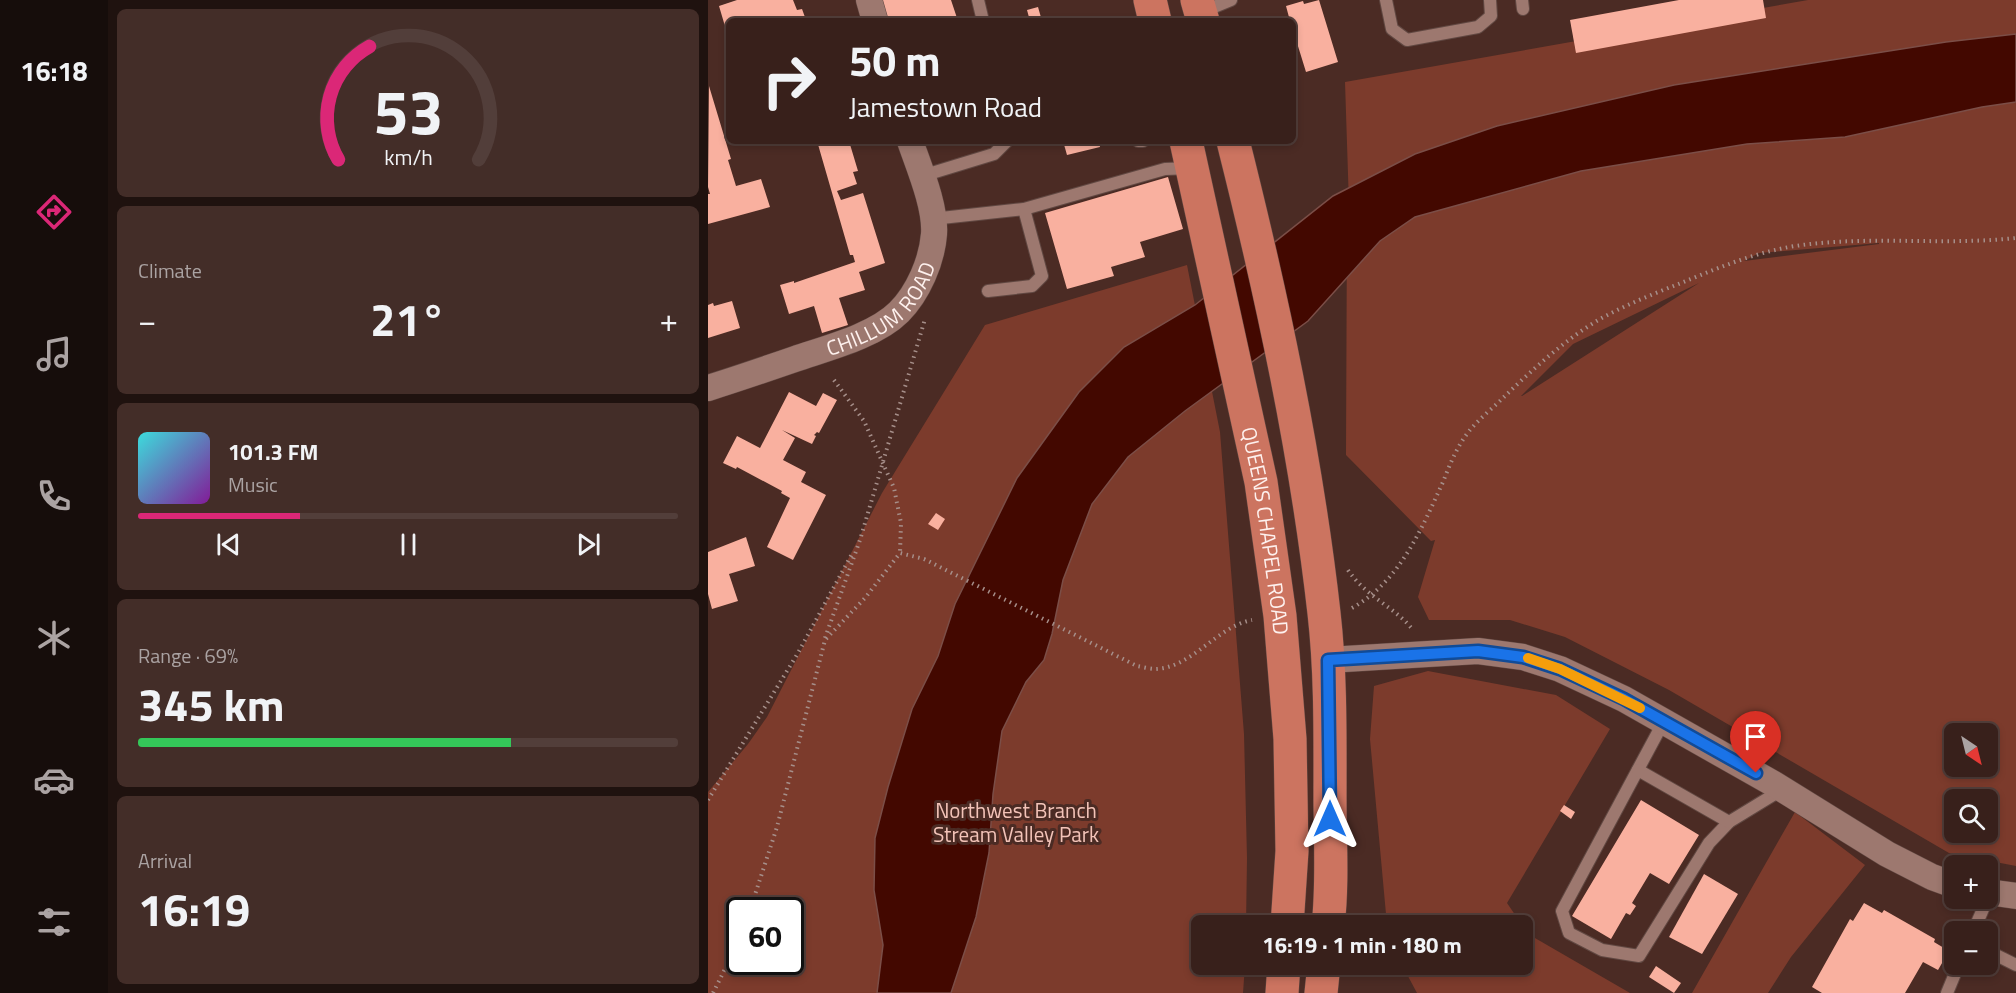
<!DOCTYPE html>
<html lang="en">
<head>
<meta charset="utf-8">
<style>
	body { margin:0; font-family:"Titillium Web",sans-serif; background:#432d28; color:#f1f3f6; height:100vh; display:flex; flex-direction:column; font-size:22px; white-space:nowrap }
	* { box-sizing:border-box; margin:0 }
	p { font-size:20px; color:#aba3a3 }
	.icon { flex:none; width:33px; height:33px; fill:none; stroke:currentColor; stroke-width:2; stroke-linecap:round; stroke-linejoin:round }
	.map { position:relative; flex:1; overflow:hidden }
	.side { display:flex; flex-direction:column; gap:9px; padding:9px; background:#1f120f; width:600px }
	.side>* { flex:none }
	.guide { position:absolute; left:18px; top:18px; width:570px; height:126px; border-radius:9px; box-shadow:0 3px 9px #0003,0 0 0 2px #523e3a; background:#38201b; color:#f1f3f6; overflow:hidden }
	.needle { width:39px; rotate:145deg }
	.fabs { position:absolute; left:1236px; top:723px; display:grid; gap:12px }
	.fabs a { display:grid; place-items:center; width:54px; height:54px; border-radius:9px; background:#38201b; box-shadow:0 3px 9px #0003,0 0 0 2px #523e3a; font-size:30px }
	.speed { position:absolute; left:18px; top:897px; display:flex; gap:12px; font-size:30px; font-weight:700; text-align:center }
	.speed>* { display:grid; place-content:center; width:78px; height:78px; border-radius:50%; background:#38201b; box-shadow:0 3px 9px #0003,0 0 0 2px #523e3a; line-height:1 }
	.speed .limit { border:3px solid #111; border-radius:9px; background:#fff; color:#111 }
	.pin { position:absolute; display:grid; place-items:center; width:51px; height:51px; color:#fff; margin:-62px -26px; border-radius:50% 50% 50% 0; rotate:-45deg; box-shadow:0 0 6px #0007 }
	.pin .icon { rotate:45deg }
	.me { position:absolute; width:66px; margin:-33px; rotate:0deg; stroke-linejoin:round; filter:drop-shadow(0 0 4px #0008) }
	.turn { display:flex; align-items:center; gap:21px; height:126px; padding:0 24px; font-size:27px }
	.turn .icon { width:78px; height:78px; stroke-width:2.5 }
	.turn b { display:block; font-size:42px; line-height:51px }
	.big { font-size:45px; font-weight:700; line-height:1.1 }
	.side .widget { flex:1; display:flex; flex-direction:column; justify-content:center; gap:9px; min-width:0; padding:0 21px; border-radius:9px; background:#432d28 }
	.side .dial { align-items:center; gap:0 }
	.dial svg { height:156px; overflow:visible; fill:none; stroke:#523e3a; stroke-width:7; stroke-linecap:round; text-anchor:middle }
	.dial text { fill:#f1f3f6; stroke:none }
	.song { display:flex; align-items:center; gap:18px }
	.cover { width:72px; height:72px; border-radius:9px; background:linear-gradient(135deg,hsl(180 70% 55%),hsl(290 70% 35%)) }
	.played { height:6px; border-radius:3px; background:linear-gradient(90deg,#db2777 30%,#523e3a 30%) }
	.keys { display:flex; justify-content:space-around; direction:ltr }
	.heat { display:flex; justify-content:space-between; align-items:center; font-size:33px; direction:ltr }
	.charge { height:9px; border-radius:4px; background:linear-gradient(90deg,#34c759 69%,#523e3a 0) }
	.trip { position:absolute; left:483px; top:915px; width:342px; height:60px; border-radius:9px; background:#38201b; box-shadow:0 3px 9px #0003,0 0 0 2px #523e3a; font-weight:700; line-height:60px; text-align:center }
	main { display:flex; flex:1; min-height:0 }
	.menu { display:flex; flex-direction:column; width:108px; justify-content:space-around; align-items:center; background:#160d0b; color:#aba3a3 }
	.menu .icon { width:42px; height:42px }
	.menu .on { color:#db2777 }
	.menu b { font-size:27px; color:#f1f3f6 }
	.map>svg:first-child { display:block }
</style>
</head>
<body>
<main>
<nav class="menu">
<b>16:18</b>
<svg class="icon on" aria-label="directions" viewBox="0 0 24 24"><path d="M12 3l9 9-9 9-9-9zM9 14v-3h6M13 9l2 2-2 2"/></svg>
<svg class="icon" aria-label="music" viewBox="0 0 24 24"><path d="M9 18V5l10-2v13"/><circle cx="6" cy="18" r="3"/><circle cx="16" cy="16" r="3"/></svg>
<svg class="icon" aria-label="phone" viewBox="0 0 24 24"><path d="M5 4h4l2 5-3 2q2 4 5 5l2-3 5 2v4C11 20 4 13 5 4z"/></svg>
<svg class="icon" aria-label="climate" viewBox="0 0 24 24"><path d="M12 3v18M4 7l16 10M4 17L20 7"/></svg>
<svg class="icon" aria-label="car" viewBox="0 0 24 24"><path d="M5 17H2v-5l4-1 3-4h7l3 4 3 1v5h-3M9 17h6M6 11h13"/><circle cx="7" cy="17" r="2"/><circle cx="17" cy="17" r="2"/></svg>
<svg class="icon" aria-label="filters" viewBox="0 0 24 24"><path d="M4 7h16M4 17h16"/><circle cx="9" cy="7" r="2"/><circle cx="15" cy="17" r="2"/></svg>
</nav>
<section class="side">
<div class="widget dial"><svg viewBox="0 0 100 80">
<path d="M14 69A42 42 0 1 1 86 69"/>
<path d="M14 69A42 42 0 0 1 30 11" stroke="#db2777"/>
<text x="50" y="56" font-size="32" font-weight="700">53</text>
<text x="50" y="72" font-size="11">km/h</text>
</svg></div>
<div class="widget"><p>Climate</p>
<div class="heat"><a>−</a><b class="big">21°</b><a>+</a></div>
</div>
<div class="widget">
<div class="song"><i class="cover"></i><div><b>101.3 FM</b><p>Music</p></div></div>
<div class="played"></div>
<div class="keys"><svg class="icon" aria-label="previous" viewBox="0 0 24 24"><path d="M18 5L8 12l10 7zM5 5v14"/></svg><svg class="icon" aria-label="pause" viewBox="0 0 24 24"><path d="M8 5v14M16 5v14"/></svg><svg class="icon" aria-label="next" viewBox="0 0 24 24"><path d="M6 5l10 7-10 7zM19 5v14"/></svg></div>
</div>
<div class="widget"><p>Range · 69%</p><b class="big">345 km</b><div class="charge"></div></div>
<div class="widget"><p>Arrival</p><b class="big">16:19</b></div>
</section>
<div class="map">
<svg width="1308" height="993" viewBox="0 0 1308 993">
	<rect width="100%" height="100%" fill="#4b2b24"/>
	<g fill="#7c3b2c" fill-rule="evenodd">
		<path d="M1100 0H1308V866L1241 853 961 690 857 637 802 620H721L710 597 727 540 723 541 638 455 639 215 641 205 637 82ZM1171 243V244L1036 261 1051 253ZM991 283 814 396H813L865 344ZM1246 734H1280V766H1246ZM1246 800H1280V832H1246Z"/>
		<path d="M479 265 512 432 536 734 539 858 538 925 494 926V964L537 965 535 993H0V792L40 744 59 717 174 493 277 325ZM32 910H82V962H32Z"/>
		<polygon points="720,671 848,695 902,729 799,903 814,925 679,925 662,739 666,686"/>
		<polygon points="1087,812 1157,865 1083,957 1060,993 984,993"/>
		<polygon points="815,927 820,934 922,993 709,993 694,965 814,964"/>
	</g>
	<polygon fill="#430800" stroke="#7b4e47" stroke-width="1.5" points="1308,34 1308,102 1274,107 1137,137 1039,144 873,171 707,217 672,241 600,321 477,411 420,457 384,504 355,580 344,634 336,660 318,682 294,731 285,794 281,853 268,917 243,993 169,993 175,945 166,890 167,838 180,787 204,709 230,656 247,604 309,478 371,392 416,347 487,305 625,196 707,154 789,126 966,85 1238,42"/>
	<g fill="#f9b09f">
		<polygon points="29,0 85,0 89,10 94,9 98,20 103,19 104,21 71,21 71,19 63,21 21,21 21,32 19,33 11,6"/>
		<polygon points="171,0 243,0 250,21 181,21 180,18 177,19"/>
		<polygon points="611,0 630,62 598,72 585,30 585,21 582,21 578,6 595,1 596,4"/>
		<polygon points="971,0 1055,0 1058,18 868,53 862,20"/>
		<polygon points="330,7 334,21 322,21 319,10"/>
		<polygon points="1,86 23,159 20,160 28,186 53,179 62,207 0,224 0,194 2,194 0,187"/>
		<polygon points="109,141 141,141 150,171 145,172 149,184 129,191 133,200 155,193 177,263 151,272 157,290 131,298 140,325 114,333 106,306 81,314 72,285 86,281 86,283 147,262 145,255 142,255"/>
		<polygon points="355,141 391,141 392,147 359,155"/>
		<polygon points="460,177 475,229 432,242 437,257 403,267 406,276 359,289 337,213"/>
		<polygon points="24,301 32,328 0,338 0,305 5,303 6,306"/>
		<polygon points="81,392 108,406 115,393 129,400 111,433 109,432 106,435 108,436 104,444 74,430 87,438 75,460 98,472 93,482 118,495 85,560 59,547 82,498 73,493 74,491 29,467 28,469 15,463 29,436 52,448"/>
		<polygon points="228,513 237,519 230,530 220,524"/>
		<polygon points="38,537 47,566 21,574 30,601 4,609 0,594 0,552"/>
		<polygon points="933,800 991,835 961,884 942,873 924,903 928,906 922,915 918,913 903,939 864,916"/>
		<polygon points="856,805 867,812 863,819 852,811"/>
		<polygon points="996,874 1030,894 994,954 961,937"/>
		<polygon points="1156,903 1174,913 1176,910 1227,939 1226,942 1241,951 1230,970 1215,962 1197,993 1114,993 1104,987 1142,919 1145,921"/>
		<polygon points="948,966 973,983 966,993 941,977"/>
	</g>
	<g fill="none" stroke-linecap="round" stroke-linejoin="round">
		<defs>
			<g id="service">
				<polyline points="270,0 275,21"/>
				<polyline points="678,0 684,29 699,40 770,27 783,16 782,0"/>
				<polyline points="814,0 815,9"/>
				<polyline points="494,12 523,0"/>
				<polyline points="430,141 435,141"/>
				<polyline points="214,176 286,154 299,141"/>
				<polyline points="224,219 316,209 457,169 484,168"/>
				<polyline points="280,291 324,286 334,276 316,209"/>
				<polyline points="956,721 854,911 861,933 894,950 931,956 1001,843 1021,822 1075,789"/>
				<polyline points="930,770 1021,822"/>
				<polyline points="1265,932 1282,893"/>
				<polyline points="1280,951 1308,965"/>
				<polyline points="1239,993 1251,964"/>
			</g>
			<g id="minor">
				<polyline points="161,0 167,21"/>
				<path id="s1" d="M0 388C29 379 58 369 87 359 119 348 167 336 191 312 210 293 224 261 226 234 228 207 211 167 202 141"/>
				<polyline points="620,660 770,651 815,657 852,669 916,699 1066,784 1179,854 1224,877 1246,885"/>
				<polyline points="1280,892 1308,896"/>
			</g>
			<g id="primary">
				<polyline points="442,0 447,21"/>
				<polyline points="489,0 495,21"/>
				<path id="s2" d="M478 141 553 482 572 616 582 739 584 851 579 926"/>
				<path d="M525 141C564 296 598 453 616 613 623 674 622 737 622 799 622 840 625 884 620 926"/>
				<polyline points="574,993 576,964"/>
				<polyline points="613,993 616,964"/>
			</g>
		</defs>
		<use href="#service" stroke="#614842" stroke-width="14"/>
		<use href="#minor" stroke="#614842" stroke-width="27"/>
		<use href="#primary" stroke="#614842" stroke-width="34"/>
		<g stroke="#a68f8a" stroke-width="4" stroke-dasharray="1.5 4.5" stroke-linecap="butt">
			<polyline points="126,380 156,421 186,488 193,523 192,553"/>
			<path d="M640 570C659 598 686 606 705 630"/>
			<path d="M644 608C692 581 713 530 735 482 742 464 749 446 762 430 772 418 786 407 797 396 826 368 858 339 892 319 921 303 953 291 983 279 1017 265 1050 252 1087 246 1160 235 1235 246 1308 238"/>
			<polyline points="117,638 152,540 217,319"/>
			<polyline points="0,800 90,653 145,552"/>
			<path d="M42 910 69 827 117 640 157 598 192 553 216 559 429 666C435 667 442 669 448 669 485 667 508 627 544 620"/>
			<polyline points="5,993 32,939"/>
		</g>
		<use href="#service" stroke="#9d786f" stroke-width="12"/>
		<use href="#minor" stroke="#9d786f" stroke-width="26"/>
		<use href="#primary" stroke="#cc7460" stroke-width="33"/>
	</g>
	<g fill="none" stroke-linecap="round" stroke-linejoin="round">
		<defs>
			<polyline id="route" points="622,819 620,660 770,651 815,657 852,669 916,699 1048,773"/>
		</defs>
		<use href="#route" stroke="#114b97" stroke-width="15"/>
		<use href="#route" stroke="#1a73e8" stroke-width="10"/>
		<polyline stroke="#f59e0b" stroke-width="10" points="820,658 852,669 932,708"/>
	</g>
	<g text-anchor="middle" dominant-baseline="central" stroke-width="6" stroke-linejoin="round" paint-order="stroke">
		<g font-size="21" fill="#fef1ee" stroke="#4b2b24">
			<text stroke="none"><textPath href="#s1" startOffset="195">CHILLUM ROAD</textPath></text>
			<text stroke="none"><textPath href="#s2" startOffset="398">QUEENS CHAPEL ROAD</textPath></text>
		</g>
		<g font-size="21" fill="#f3c3b8" stroke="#4b2b24">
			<text x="308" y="810">Northwest Branch<tspan x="308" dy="24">Stream Valley Park</tspan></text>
		</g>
	</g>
</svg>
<div class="fabs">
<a><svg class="needle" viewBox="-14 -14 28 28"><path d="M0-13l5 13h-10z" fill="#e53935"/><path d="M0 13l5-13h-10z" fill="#aba3a3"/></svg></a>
<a><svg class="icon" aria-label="search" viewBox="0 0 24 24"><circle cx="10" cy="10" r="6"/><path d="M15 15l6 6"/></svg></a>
<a>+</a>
<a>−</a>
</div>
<div class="speed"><div class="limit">60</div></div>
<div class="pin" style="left:1048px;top:773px;background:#d93025"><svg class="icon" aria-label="arrive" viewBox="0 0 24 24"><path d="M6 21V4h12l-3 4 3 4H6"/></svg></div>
<svg class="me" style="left:622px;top:819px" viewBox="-20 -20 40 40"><path d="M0-17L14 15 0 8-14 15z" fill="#1a73e8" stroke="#fff" stroke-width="4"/></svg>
<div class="trip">16:19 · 1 min · 180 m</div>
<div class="guide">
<div class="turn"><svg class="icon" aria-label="right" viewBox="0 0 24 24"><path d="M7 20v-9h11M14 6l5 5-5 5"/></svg><div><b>50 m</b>Jamestown Road</div></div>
</div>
</div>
</main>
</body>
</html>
